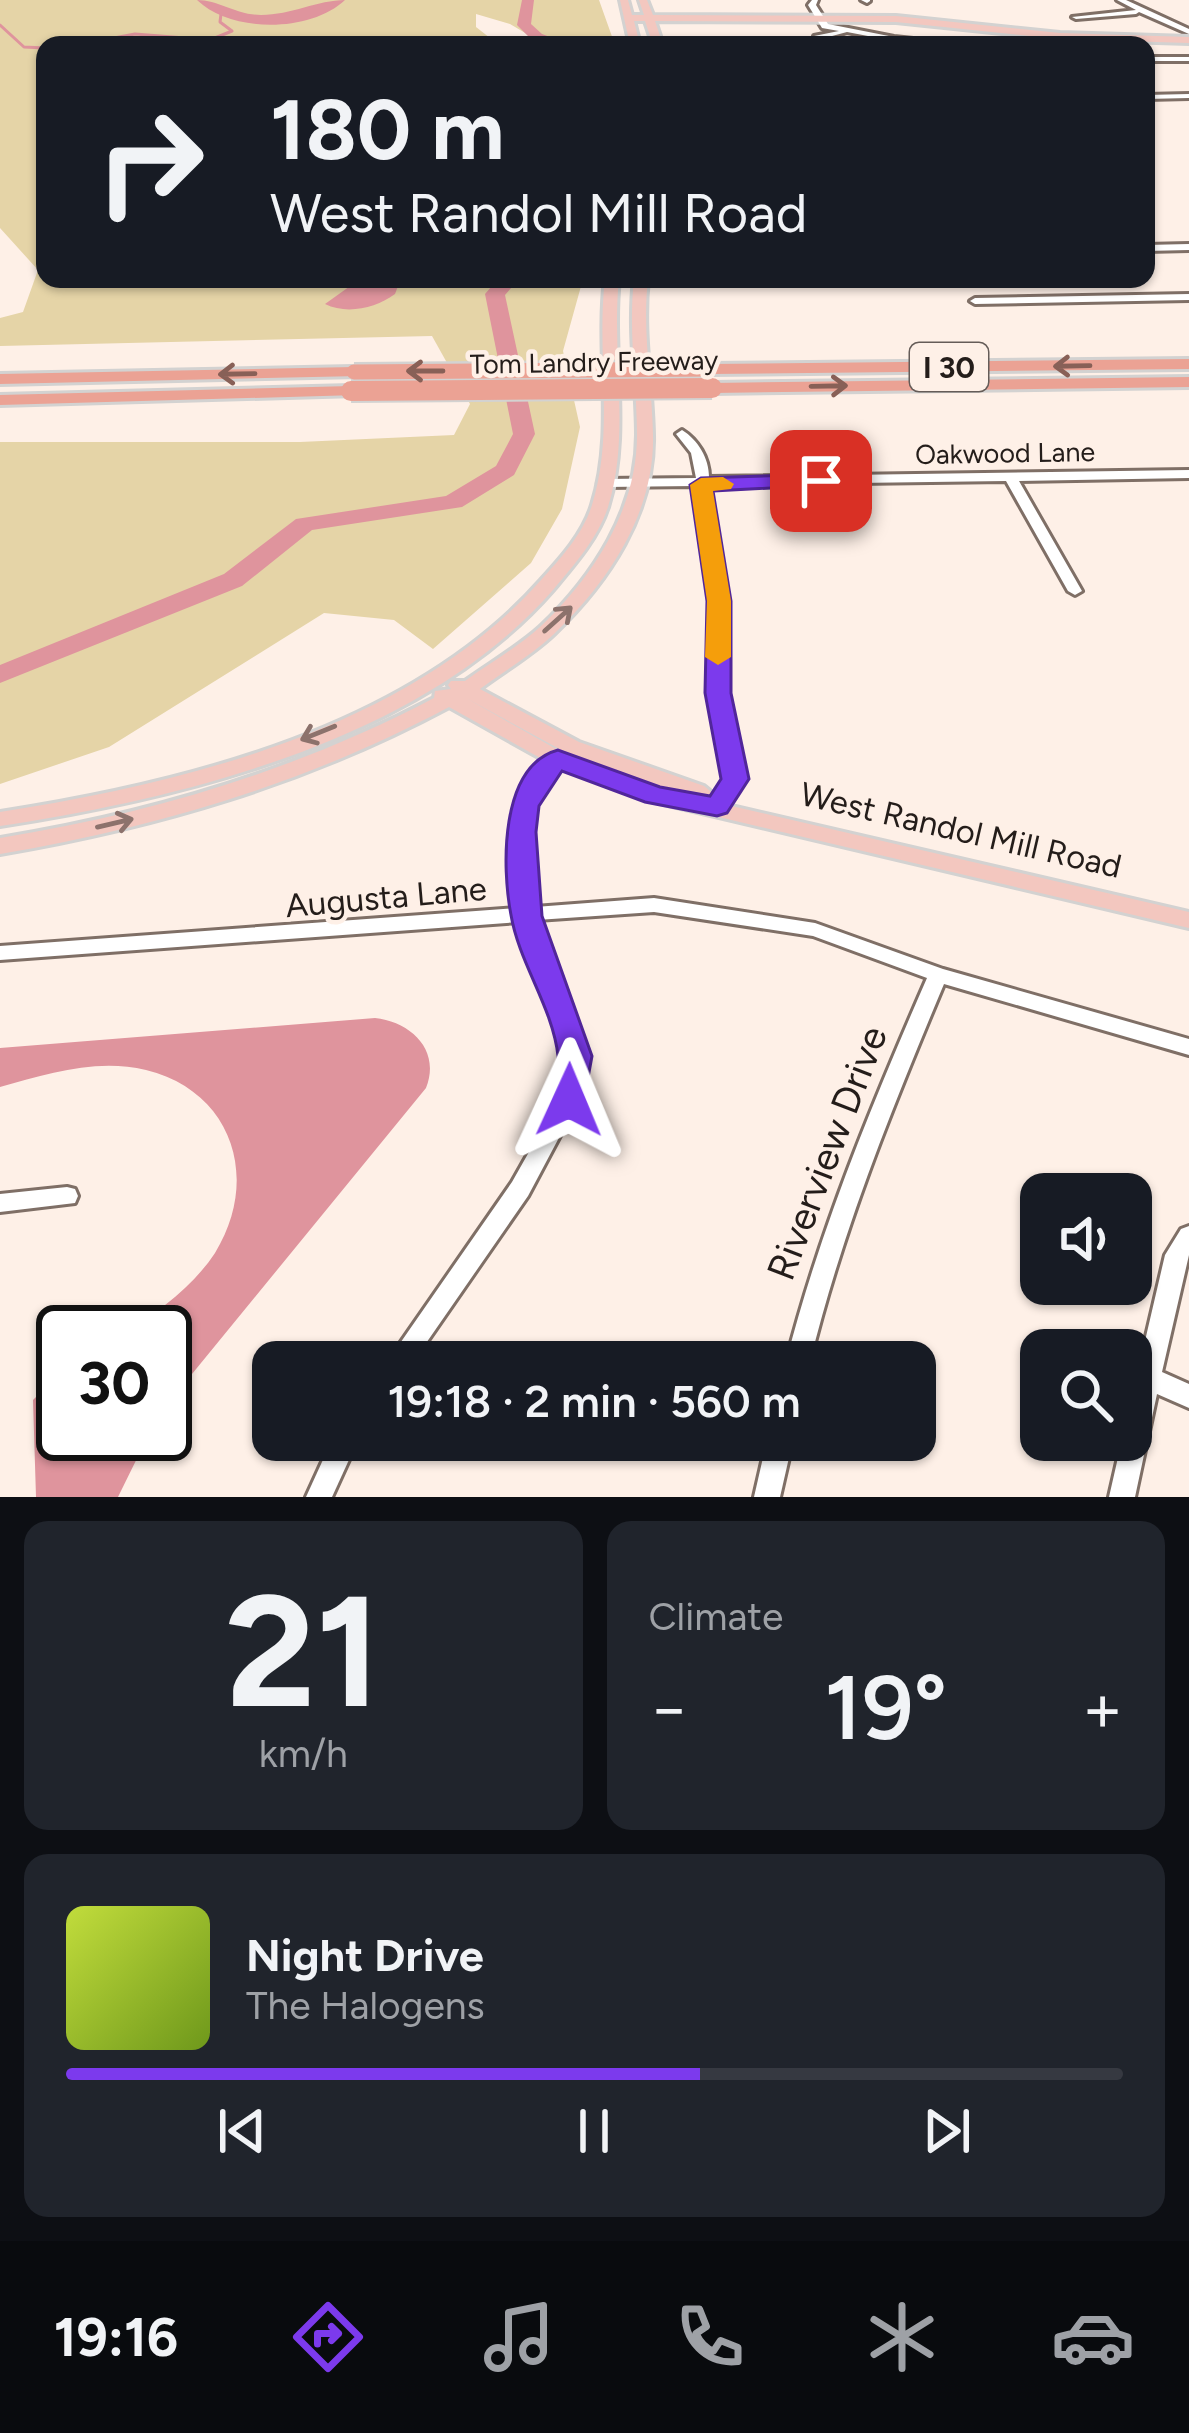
<!DOCTYPE html>
<html lang="en">
<head>
<meta charset="utf-8">
<style>
	body { margin:0; font-family:Figtree,sans-serif; background:#20242c; color:#f1f3f6; height:100vh; display:flex; flex-direction:column; font-size:45px; white-space:nowrap }
	* { box-sizing:border-box; margin:0 }
	p { font-size:39px; color:#9ea1a6 }
	.icon { flex:none; width:66px; height:66px; fill:none; stroke:currentColor; stroke-width:2; stroke-linecap:round; stroke-linejoin:round }
	.map { position:relative; height:1497px; overflow:hidden }
	.sheet { display:flex; flex-direction:column; gap:24px; padding:24px; background:#0d0f14; flex:1 }
	.sheet>* { flex:none }
	.hud { position:absolute; left:36px; top:36px; width:1119px; height:252px; border-radius:24px; box-shadow:0 3px 9px #0004; background:#171b24; color:#f1f3f6; overflow:hidden }
	.controls { position:absolute; left:1020px; top:1173px; display:grid; gap:24px }
	.controls a { display:grid; place-items:center; width:132px; height:132px; border-radius:24px; background:#171b24; box-shadow:0 3px 9px #0004; font-size:60px }
	.speed { position:absolute; left:36px; top:1305px; display:flex; gap:24px; font-size:60px; font-weight:700; text-align:center }
	.speed>* { display:grid; place-content:center; width:156px; height:156px; border-radius:50%; background:#171b24; box-shadow:0 3px 9px #0004; line-height:1 }
	.speed .limit { border:6px solid #111; border-radius:18px; background:#fff; color:#111 }
	.pin { position:absolute; display:grid; place-items:center; width:102px; height:102px; color:#fff; margin:-51px; border-radius:24px; box-shadow:0 6px 18px #0006 }
	.me { position:absolute; width:132px; margin:-66px; rotate:1deg; stroke-linejoin:round; filter:drop-shadow(0 0 9px #0008) }
	.turn { display:flex; align-items:center; gap:42px; height:252px; padding:0 36px; font-size:54px }
	.turn .icon { width:156px; height:156px; stroke-width:2.5 }
	.turn b { display:block; font-size:84px; line-height:102px }
	.big { font-size:90px; font-weight:600; line-height:1.1 }
	.sheet .tile { flex:1; display:flex; flex-direction:column; justify-content:center; gap:18px; min-width:0; padding:0 42px; border-radius:24px; background:#20242c }
	.sheet .dial { align-items:center; gap:0 }
	.dial b { font-size:156px; line-height:1 }
	.song { display:flex; align-items:center; gap:36px }
	.cover { width:144px; height:144px; border-radius:18px; background:linear-gradient(135deg,hsl(70 70% 55%),hsl(80 70% 35%)) }
	.played { height:12px; border-radius:6px; background:linear-gradient(90deg,#7c3aed 60%,#363941 60%) }
	.keys { display:flex; justify-content:space-around; direction:ltr }
	.heat { display:flex; justify-content:space-between; align-items:center; font-size:66px; direction:ltr }
	.sheet .tiles { flex:1; display:grid; gap:24px; grid-template-columns:1fr 1fr }
	.tile:last-child { grid-column:span 2 }
	.trip { position:absolute; left:252px; top:1341px; width:684px; height:120px; border-radius:24px; background:#171b24; box-shadow:0 3px 9px #0004; font-weight:600; line-height:120px; text-align:center }
	.dock { display:flex; height:192px; justify-content:space-around; align-items:center; background:#090b0e; color:#9ea1a6 }
	.dock .icon { width:84px; height:84px }
	.dock .on { color:#7c3aed }
	.dock b { font-size:54px; color:#f1f3f6 }
	.map>svg:first-child { display:block }
</style>
</head>
<body>
<div class="map">
<svg width="1189" height="1497" viewBox="0 0 1189 1497">
	<rect width="100%" height="100%" fill="#fef0e7"/>
	<polygon fill="#e5d4a7" points="0,0 599,0 615,45 533,45 532,37 510,24 476,14 476,27 499,45 45,45 45,279 583,279 563,351 580,427 562,509 531,563 433,649 394,620 324,613 109,747 0,784 0,442 300,442 454,435 470,404 432,336 0,346 0,318 23,312 38,270 0,228"/>
	<g fill="#df949d">
		<path d="M360 279H387L398 286 395 294C376 308 347 315 325 304Z"/>
		<path d="M375 1018C411 1022 441 1050 426 1088L165 1407V1332H125C158 1313 194 1285 215 1253 261 1178 232 1091 146 1070 96 1058 47 1074 0 1087V1048Z"/>
		<polygon points="63,1370 63,1434 149,1434 118,1497 36,1497 33,1400"/>
	</g>
	<g fill="none" stroke-linecap="round" stroke-linejoin="round">
		<g stroke="#df949d" stroke-width="3">
			<polyline points="0,25 24,47 45,48"/>
			<polyline points="77,45 135,34 210,40 232,31 220,22 221,14"/>
		</g>
		<g fill="#df949d" fill-rule="evenodd">
			<path d="M197 0C219 0 236 15 261 15 291 15 318 0 345 0 310 33 231 33 197 0Z"/>
			<polygon points="522,0 534,0 531,24 542,34 571,45 532,40 517,25"/>
			<polygon points="498,279 519,279 505,295 535,434 514,475 462,507 312,530 242,586 0,683 0,665 224,574 296,519 446,496 496,466 513,434 485,294"/>
		</g>
		<defs>
			<g id="minor">
				<polygon points="812,0 818,0 816,5 828,24 894,37 971,45 894,41 847,32 821,39 820,45 812,45 814,36 839,31 822,28 808,5"/>
				<polygon points="861,0 870,0 870,1 867,3"/>
				<polygon points="1117,0 1126,0 1189,29 1189,34 1139,12 1136,14 1076,19 1072,17 1136,10"/>
				<polygon points="1146,57 1189,57 1189,61 1148,61"/>
				<polygon points="1189,94 1189,98 1146,99 1146,95"/>
				<polygon points="1189,244 1189,250 1146,251 1146,245"/>
				<polygon points="1189,294 1189,300 975,304 970,301 975,298"/>
				<path d="M682 430C698 440 709 458 709 477L1189 470V478L1019 481 1082 591 1075 595 1068 591 1006 481 708 485 726 601 725 693 743 779 723 810 717 812 708 806 727 779 709 693 712 601 695 486 605 487 598 483 605 479 696 478 691 453 676 434Z"/>
				<path d="M558 754 566 759C558 769 548 778 541 790 521 822 532 871 535 907L654 898 815 923 943 969 1189 1039V1055L944 984C892 1108 842 1231 810 1362H786C820 1229 872 1104 927 978L813 936 654 912 537 920 585 1056 579 1100 528 1196 413 1362H387L512 1182 559 1099 565 1056 519 922 0 960V946L516 908C513 855 500 783 558 754Z"/>
				<polygon points="67,1187 75,1189 78,1196 75,1203 0,1212 0,1194"/>
				<polygon points="1189,1226 1189,1255 1162,1372 1189,1384 1189,1408 1157,1394 1135,1497 1109,1497 1122,1440 1131,1440 1131,1401 1165,1255 1181,1229"/>
				<polygon points="332,1440 358,1440 332,1497 306,1497"/>
				<polygon points="767,1440 793,1440 780,1497 754,1497"/>
			</g>
			<g id="major">
				<polygon points="620,0 628,0 632,15 644,15 639,0 647,0 653,15 896,16 1060,33 1189,37 1189,43 1060,39 896,22 655,21 663,45 653,45 645,21 634,21 640,45 630,45"/>
				<path d="M605 279H619C611 354 631 434 608 507 598 538 574 565 553 590 423 739 189 797 0 826V812C187 783 411 727 541 580 561 558 583 534 592 505 615 432 596 354 605 279Z"/>
				<path d="M634 279H648C642 332 652 382 653 435 655 513 608 582 554 634 532 655 504 671 480 689L579 742 704 786 727 805 1189 912V928L647 800 551 764 449 707C307 783 158 827 0 854V838C153 813 297 770 434 698L435 691 451 689 448 685 451 681H465C490 663 518 647 540 627 593 577 637 510 637 435 637 383 628 332 634 279ZM466 698 565 752 686 795 565 754Z"/>
			</g>
			<g id="highway">
				<polygon points="1189,359 1189,369 710,374 702,369 710,364"/>
				<polygon points="354,367 363,372 360,376 0,384 0,374"/>
				<polygon points="1189,377 1189,387 712,393 703,388 712,383"/>
				<polygon points="351,386 357,387 357,395 0,405 0,395"/>
			</g>
		</defs>
		<use href="#minor" stroke="#7f6f66" stroke-width="6"/>
		<use href="#major" stroke="#d3d2d1" stroke-width="6"/>
		<use href="#highway" stroke="#d3d2d1" stroke-width="6"/>
		<use href="#minor" fill="#fff" fill-rule="evenodd"/>
		<use href="#major" fill="#f3c7bf" fill-rule="evenodd"/>
		<use href="#highway" fill="#eba294" fill-rule="evenodd"/>
		<defs>
			<polyline id="highway-bridge-far1" points="354,372 710,369"/>
			<polyline id="highway-bridge" points="351,391 712,388"/>
		</defs>
		<use href="#highway-bridge-far1" stroke="#d3d2d1" stroke-width="20" stroke-linecap="butt"/>
		<use href="#highway-bridge" stroke="#d3d2d1" stroke-width="24" stroke-linecap="butt"/>
		<use href="#highway-bridge-far1" stroke="#eba294" stroke-width="15"/>
		<use href="#highway-bridge" stroke="#eba294" stroke-width="20"/>
	</g>
	<defs><path id="oneway-shaft" d="M-6 0H5M1.5-3L5.5 0L1.5 3" fill="none" stroke-width="1.6" stroke-linecap="round" stroke-linejoin="round" transform="scale(3)"/></defs>
	<g stroke="#886057">
		<use href="#oneway-shaft" transform="translate(1072 366) rotate(179)"/>
		<use href="#oneway-shaft" transform="translate(425 371) rotate(180)"/>
		<use href="#oneway-shaft" transform="translate(237 374) rotate(179)"/>
		<use href="#oneway-shaft" transform="translate(829 386) rotate(-1)"/>
	</g>
	<g stroke="#8c726c">
		<use href="#oneway-shaft" transform="translate(558 619) rotate(-42)"/>
		<use href="#oneway-shaft" transform="translate(318 733) rotate(158)"/>
		<use href="#oneway-shaft" transform="translate(115 823) rotate(-13)"/>
	</g>
	<path fill="#7c3aed" stroke="#51269a" stroke-width="3" d="M821 474 829 476V485L713 491 731 601V693L749 779 727 813 717 816 645 802 562 771 539 806 536 832 542 916 592 1056 582 1110 569 1114 557 1110C548 1092 560 1075 558 1056 553 1008 519 963 511 915 502 869 499 766 558 750L660 787 710 796 721 779 705 693 707 601 690 485 701 478Z"/>
	<polygon fill="#f59e0b" points="723,477 734,484 731,489 713,491 731,601 731,657 718,665 705,657 707,601 690,485 701,478"/>
	<g text-anchor="middle" dominant-baseline="central" stroke-width="9" stroke-linejoin="round" paint-order="stroke">
		<g font-size="27" fill="#241d1a" stroke="#fef0e7">
			<text transform="translate(594 362) rotate(-1)">Tom Landry Freeway</text>
			<text transform="translate(1005 453) rotate(-1)">Oakwood Lane</text>
		</g>
		<rect fill="#fef0e7" stroke="#655c58" stroke-width="3" x="910" y="343" width="78" height="48" rx="9"/>
		<g font-size="30" font-weight="bold" fill="#241d1a">
			<text x="949" y="367">I 30</text>
		</g>
		<g font-size="33" fill="#241d1a" stroke="#fef0e7">
			<text transform="translate(961 830) rotate(13)">West Randol Mill Road</text>
			<text transform="translate(386 897) rotate(-5)">Augusta Lane</text>
		</g>
		<g font-size="39" fill="#241d1a" stroke="#fef0e7">
			<text transform="translate(827 1153) rotate(-69)">Riverview Drive</text>
		</g>
	</g>
</svg>
<div class="controls">
<a><svg class="icon" aria-label="sound" viewBox="0 0 24 24"><path d="M4 9h4l5-4v14l-5-4H4zM17 9q2 3 0 6"/></svg></a>
<a><svg class="icon" aria-label="search" viewBox="0 0 24 24"><circle cx="10" cy="10" r="6"/><path d="M15 15l6 6"/></svg></a>
</div>
<div class="speed"><div class="limit">30</div></div>
<div class="pin" style="left:821px;top:481px;background:#d93025"><svg class="icon" aria-label="arrive" viewBox="0 0 24 24"><path d="M6 21V4h12l-3 4 3 4H6"/></svg></div>
<svg class="me" style="left:569px;top:1100px" viewBox="-20 -20 40 40"><path d="M0-17L14 15 0 8-14 15z" fill="#7c3aed" stroke="#fff" stroke-width="4"/></svg>
<div class="trip">19:18 · 2 min · 560 m</div>
<div class="hud">
<div class="turn"><svg class="icon" aria-label="right" viewBox="0 0 24 24"><path d="M7 20v-9h11M14 6l5 5-5 5"/></svg><div><b>180 m</b>West Randol Mill Road</div></div>
</div>
</div>
<section class="sheet">
<div class="tiles">
<div class="tile dial"><b>21</b><p>km/h</p></div>
<div class="tile"><p>Climate</p>
<div class="heat"><a>−</a><b class="big">19°</b><a>+</a></div>
</div>
<div class="tile">
<div class="song"><i class="cover"></i><div><b>Night Drive</b><p>The Halogens</p></div></div>
<div class="played"></div>
<div class="keys"><svg class="icon" aria-label="previous" viewBox="0 0 24 24"><path d="M18 5L8 12l10 7zM5 5v14"/></svg><svg class="icon" aria-label="pause" viewBox="0 0 24 24"><path d="M8 5v14M16 5v14"/></svg><svg class="icon" aria-label="next" viewBox="0 0 24 24"><path d="M6 5l10 7-10 7zM19 5v14"/></svg></div>
</div>
</div>
</section>
<nav class="dock">
<b>19:16</b>
<svg class="icon on" aria-label="directions" viewBox="0 0 24 24"><path d="M12 3l9 9-9 9-9-9zM9 14v-3h6M13 9l2 2-2 2"/></svg>
<svg class="icon" aria-label="music" viewBox="0 0 24 24"><path d="M9 18V5l10-2v13"/><circle cx="6" cy="18" r="3"/><circle cx="16" cy="16" r="3"/></svg>
<svg class="icon" aria-label="phone" viewBox="0 0 24 24"><path d="M5 4h4l2 5-3 2q2 4 5 5l2-3 5 2v4C11 20 4 13 5 4z"/></svg>
<svg class="icon" aria-label="climate" viewBox="0 0 24 24"><path d="M12 3v18M4 7l16 10M4 17L20 7"/></svg>
<svg class="icon" aria-label="car" viewBox="0 0 24 24"><path d="M5 17H2v-5l4-1 3-4h7l3 4 3 1v5h-3M9 17h6M6 11h13"/><circle cx="7" cy="17" r="2"/><circle cx="17" cy="17" r="2"/></svg>
</nav>
</body>
</html>
